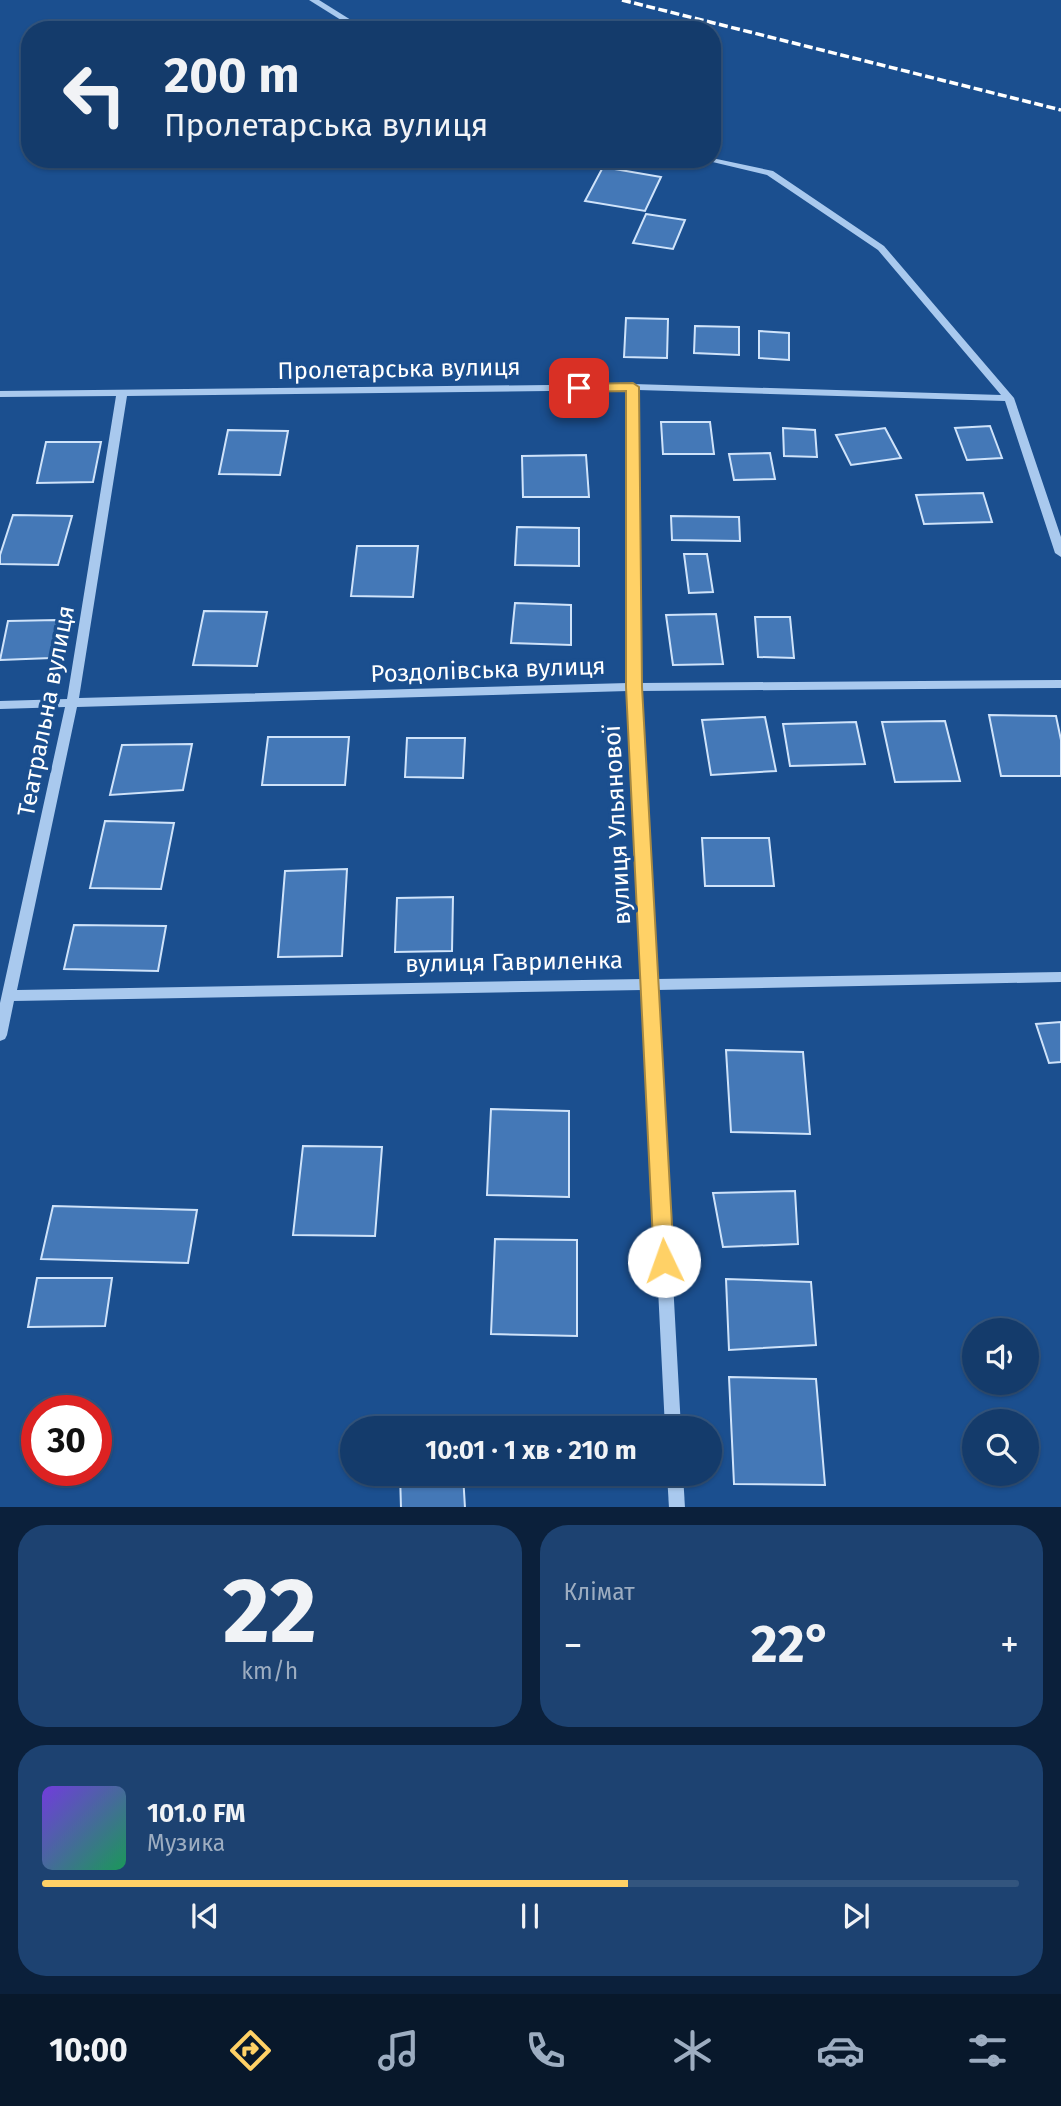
<!DOCTYPE html>
<html lang="uk">
<head>
<meta charset="utf-8">
<style>
	body { margin:0; font-family:"Fira Sans",sans-serif; background:#1d4271; color:#f1f3f6; height:100vh; display:flex; flex-direction:column; font-size:26px; white-space:nowrap }
	* { box-sizing:border-box; margin:0 }
	p { font-size:23px; color:#9dadc1 }
	.icon { flex:none; width:38px; height:38px; fill:none; stroke:currentColor; stroke-width:2; stroke-linecap:round; stroke-linejoin:round }
	.map { position:relative; height:1507px; overflow:hidden }
	.panel { display:flex; flex-direction:column; gap:18px; padding:18px; background:#0b203b; flex:1 }
	.panel>* { flex:none }
	.banner { position:absolute; left:21px; top:21px; width:700px; height:147px; border-radius:28px; box-shadow:0 2px 5px #0004,0 0 0 2px #33557e; background:#143b6b; color:#f1f3f6; overflow:hidden }
	.tools { position:absolute; left:962px; top:1318px; display:grid; gap:14px }
	.tools a { display:grid; place-items:center; width:77px; height:77px; border-radius:50%; background:#143b6b; box-shadow:0 2px 5px #0004,0 0 0 2px #33557e; font-size:35px }
	.speed { position:absolute; left:21px; top:1395px; display:flex; gap:14px; font-size:35px; font-weight:700; text-align:center }
	.speed>* { display:grid; place-content:center; width:91px; height:91px; border-radius:50%; background:#143b6b; box-shadow:0 2px 5px #0004,0 0 0 2px #33557e; line-height:1 }
	.speed .limit { border:10px solid #d22; background:#fff; color:#111 }
	.pin { position:absolute; display:grid; place-items:center; width:60px; height:60px; color:#fff; margin:-30px; border-radius:14px; box-shadow:0 4px 10px #0006 }
	.me { position:absolute; width:77px; margin:-38px; rotate:357deg; stroke-linejoin:round; filter:drop-shadow(0 0 5px #0008) }
	.turn { display:flex; align-items:center; gap:24px; height:147px; padding:0 28px; font-size:32px }
	.turn .icon { width:91px; height:91px; stroke-width:2.5 }
	.turn b { display:block; font-size:49px; line-height:60px }
	.big { font-size:52px; font-weight:700; line-height:1.1 }
	.panel .widget { flex:1; display:flex; flex-direction:column; justify-content:center; gap:10px; min-width:0; padding:0 24px; border-radius:28px; background:#1d4271 }
	.panel .dial { align-items:center; gap:0 }
	.dial b { font-size:91px; line-height:1 }
	.song { display:flex; align-items:center; gap:21px }
	.cover { width:84px; height:84px; border-radius:10px; background:linear-gradient(135deg,hsl(260 70% 55%),hsl(150 70% 35%)) }
	.played { height:7px; border-radius:4px; background:linear-gradient(90deg,#ffd166 60%,#33557e 60%) }
	.keys { display:flex; justify-content:space-around; direction:ltr }
	.heat { display:flex; justify-content:space-between; align-items:center; font-size:38px; direction:ltr }
	.panel .tiles { flex:1; display:grid; gap:18px; grid-template-columns:1fr 1fr }
	.widget:last-child { grid-column:span 2 }
	.trip { position:absolute; left:340px; top:1416px; width:382px; height:70px; border-radius:35px; background:#143b6b; box-shadow:0 2px 5px #0004,0 0 0 2px #33557e; font-weight:700; line-height:70px; text-align:center }
	.dock { display:flex; height:112px; justify-content:space-around; align-items:center; background:#08182b; color:#9dadc1 }
	.dock .icon { width:49px; height:49px }
	.dock .current { color:#ffd166 }
	.dock b { font-size:32px; color:#f1f3f6 }
	.map>svg:first-child { display:block }
</style>
</head>
<body>
<div class="map">
<svg width="1061" height="1508" viewBox="0 0 1061 1508">
	<rect width="100%" height="100%" fill="#1b4f8f"/>
	<g fill="#4478b7" stroke="#cfe3fa" stroke-width="2">
		<polygon points="603,167 661,177 645,211 585,201"/>
		<polygon points="646,214 685,220 673,249 633,243"/>
		<polygon points="626,318 668,319 667,358 624,357"/>
		<polygon points="695,326 739,327 739,355 694,353"/>
		<polygon points="759,331 789,333 789,360 759,358"/>
		<polygon points="661,422 710,422 714,454 663,454"/>
		<polygon points="990,426 1002,458 967,460 955,428"/>
		<polygon points="783,428 815,430 817,457 784,456"/>
		<polygon points="885,428 901,458 851,465 836,435"/>
		<polygon points="228,430 288,431 280,475 219,474"/>
		<polygon points="46,442 101,442 93,482 37,483"/>
		<polygon points="770,453 775,479 734,480 729,454"/>
		<polygon points="586,455 589,497 523,497 522,456"/>
		<polygon points="983,493 992,522 924,524 916,495"/>
		<polygon points="13,515 72,516 58,565 0,564 0,555"/>
		<polygon points="671,516 739,517 740,541 672,540"/>
		<polygon points="517,527 579,528 579,566 515,565"/>
		<polygon points="357,546 418,546 413,597 351,596"/>
		<polygon points="684,554 707,554 713,592 689,593"/>
		<polygon points="515,603 571,605 571,645 511,643"/>
		<polygon points="204,611 267,612 257,666 193,665"/>
		<polygon points="716,614 723,664 673,665 666,615"/>
		<polygon points="755,617 790,617 794,658 758,657"/>
		<polygon points="57,620 51,658 0,660 8,621"/>
		<polygon points="989,715 1056,716 1061,740 1061,776 1001,776"/>
		<polygon points="765,717 776,771 711,775 702,720"/>
		<polygon points="945,721 960,781 895,782 882,722"/>
		<polygon points="856,722 865,764 790,766 783,724"/>
		<polygon points="268,737 349,737 345,785 262,785"/>
		<polygon points="407,738 465,738 463,778 405,777"/>
		<polygon points="192,744 183,790 110,795 122,745"/>
		<polygon points="105,821 174,823 161,889 90,888"/>
		<polygon points="702,838 769,838 774,886 705,886"/>
		<polygon points="347,869 342,956 278,957 285,871"/>
		<polygon points="453,897 452,951 395,952 397,898"/>
		<polygon points="74,925 166,926 158,971 64,969"/>
		<polygon points="1061,1022 1061,1062 1049,1063 1036,1024"/>
		<polygon points="726,1050 803,1052 810,1134 731,1132"/>
		<polygon points="491,1109 569,1111 569,1197 487,1195"/>
		<polygon points="303,1146 382,1147 375,1236 293,1235"/>
		<polygon points="795,1191 798,1244 723,1247 713,1193"/>
		<polygon points="53,1206 197,1210 188,1263 41,1259"/>
		<polygon points="495,1239 577,1240 577,1336 491,1334"/>
		<polygon points="37,1278 112,1278 105,1326 28,1327"/>
		<polygon points="726,1279 811,1282 816,1345 729,1350"/>
		<polygon points="729,1377 816,1379 825,1485 734,1484"/>
		<polygon points="400,1474 463,1474 465,1508 401,1508"/>
	</g>
	<g fill="none" stroke-linecap="round" stroke-linejoin="round">
		<g fill="#a9c9ee" fill-rule="evenodd">
			<polygon points="309,0 319,0 367,30 357,30"/>
			<path d="M712 158 773 171 884 246 1014 398 1061 537V557L1055 553 1005 401 638 390 640 683 1061 680V688L640 691 656 979 1061 972V982L657 990 681 1428H665L643 990 14 1001 7 1035 5 1039 0 1041V1003L65 707 0 709V701L67 699 116 396 0 397V391L633 384 1001 395 878 250 767 175 700 159ZM628 390V683L79 698 127 396ZM628 691 643 979 17 990 77 707Z"/>
			<polygon points="667,1474 683,1474 685,1508 669,1508"/>
		</g>
		<polyline stroke="#fff" stroke-width="3.5" stroke-dasharray="9 3.5" stroke-linecap="butt" points="622,0 1061,110"/>
	</g>
	<polygon fill="#ffd166" stroke="#a68842" stroke-width="2" points="633,383 639,387 642,687 674,1261 671,1267 664,1270 657,1267 654,1261 626,687 626,391 579,392 572,388 579,384"/>
	<g text-anchor="middle" dominant-baseline="central" stroke-width="7" stroke-linejoin="round" paint-order="stroke">
		<g font-size="24" fill="#fff" stroke="#1b4f8f">
			<text transform="translate(399 369) rotate(-1)">Пролетарська вулиця</text>
			<text transform="translate(488 670) rotate(-2)">Роздолівська вулиця</text>
			<text transform="translate(46 711) rotate(-79)">Театральна вулиця</text>
			<text transform="translate(617 825) rotate(-93)">вулиця Ульянової</text>
			<text transform="translate(514 962) rotate(-1)">вулиця Гавриленка</text>
		</g>
	</g>
</svg>
<div class="tools">
<a><svg class="icon" aria-label="sound" viewBox="0 0 24 24"><path d="M4 9h4l5-4v14l-5-4H4zM17 9q2 3 0 6"/></svg></a>
<a><svg class="icon" aria-label="search" viewBox="0 0 24 24"><circle cx="10" cy="10" r="6"/><path d="M15 15l6 6"/></svg></a>
</div>
<div class="speed"><div class="limit">30</div></div>
<div class="pin" style="left:579px;top:388px;background:#d93025"><svg class="icon" aria-label="arrive" viewBox="0 0 24 24"><path d="M6 21V4h12l-3 4 3 4H6"/></svg></div>
<svg class="me" style="left:664px;top:1261px" viewBox="-20 -20 40 40"><circle r="19" fill="#fff"/><path d="M0-13L10 11 0 6-10 11z" fill="#ffd166"/></svg>
<div class="trip">10:01 · 1 хв · 210 m</div>
<div class="banner">
<div class="turn"><svg class="icon" aria-label="left" viewBox="0 0 24 24"><path d="M17 20v-9H6M10 6l-5 5 5 5"/></svg><div><b>200 m</b>Пролетарська вулиця</div></div>
</div>
</div>
<section class="panel">
<div class="tiles">
<div class="widget dial"><b>22</b><p>km/h</p></div>
<div class="widget"><p>Клімат</p>
<div class="heat"><a>−</a><b class="big">22°</b><a>+</a></div>
</div>
<div class="widget">
<div class="song"><i class="cover"></i><div><b>101.0 FM</b><p>Музика</p></div></div>
<div class="played"></div>
<div class="keys"><svg class="icon" aria-label="previous" viewBox="0 0 24 24"><path d="M18 5L8 12l10 7zM5 5v14"/></svg><svg class="icon" aria-label="pause" viewBox="0 0 24 24"><path d="M8 5v14M16 5v14"/></svg><svg class="icon" aria-label="next" viewBox="0 0 24 24"><path d="M6 5l10 7-10 7zM19 5v14"/></svg></div>
</div>
</div>
</section>
<nav class="dock">
<b>10:00</b>
<svg class="icon current" aria-label="directions" viewBox="0 0 24 24"><path d="M12 3l9 9-9 9-9-9zM9 14v-3h6M13 9l2 2-2 2"/></svg>
<svg class="icon" aria-label="music" viewBox="0 0 24 24"><path d="M9 18V5l10-2v13"/><circle cx="6" cy="18" r="3"/><circle cx="16" cy="16" r="3"/></svg>
<svg class="icon" aria-label="phone" viewBox="0 0 24 24"><path d="M5 4h4l2 5-3 2q2 4 5 5l2-3 5 2v4C11 20 4 13 5 4z"/></svg>
<svg class="icon" aria-label="climate" viewBox="0 0 24 24"><path d="M12 3v18M4 7l16 10M4 17L20 7"/></svg>
<svg class="icon" aria-label="car" viewBox="0 0 24 24"><path d="M5 17H2v-5l4-1 3-4h7l3 4 3 1v5h-3M9 17h6M6 11h13"/><circle cx="7" cy="17" r="2"/><circle cx="17" cy="17" r="2"/></svg>
<svg class="icon" aria-label="filters" viewBox="0 0 24 24"><path d="M4 7h16M4 17h16"/><circle cx="9" cy="7" r="2"/><circle cx="15" cy="17" r="2"/></svg>
</nav>
</body>
</html>
